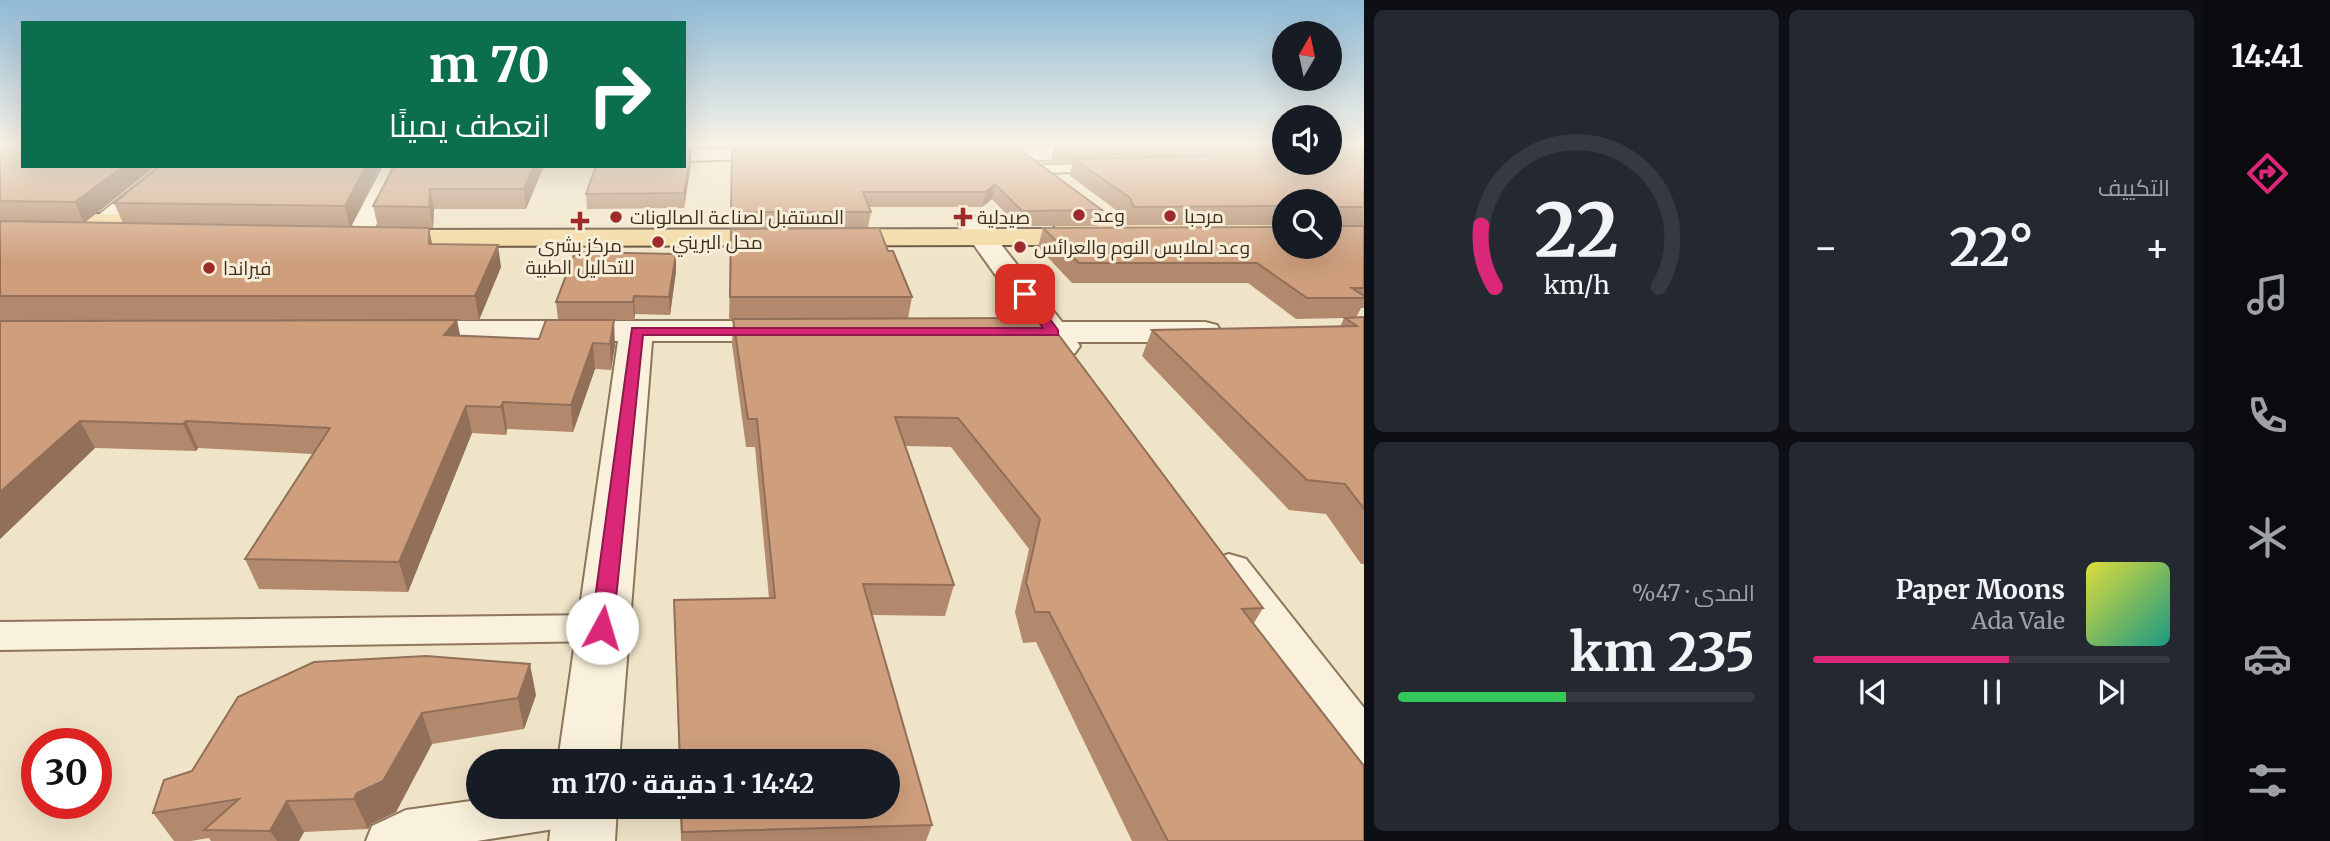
<!DOCTYPE html>
<html lang="ar">
<head>
<meta charset="utf-8">
<style>
	body { margin:0; font-family:Merriweather,Cairo,serif; background:#242831; color:#f1f3f6; direction:rtl; height:100vh; display:flex; flex-direction:column; font-size:26px; white-space:nowrap }
	* { box-sizing:border-box; margin:0 }
	p { font-size:23px; color:#9ea1a6 }
	.icon { flex:none; width:38px; height:38px; fill:none; stroke:currentColor; stroke-width:2; stroke-linecap:round; stroke-linejoin:round }
	.map { position:relative; flex:1; overflow:hidden; direction:ltr }
	.side { display:flex; flex-direction:column; gap:10px; padding:10px; background:#0d0f14; width:840px }
	.side>* { flex:none }
	.hud { position:absolute; left:21px; top:21px; width:665px; height:147px; border-radius:0px; box-shadow:0 7px 28px #0002; direction:rtl; background:#0b6e4f; color:#fff; overflow:hidden }
	.needle { width:46px; rotate:9deg }
	.controls { position:absolute; left:1272px; top:21px; display:grid; gap:14px }
	.controls a { display:grid; place-items:center; width:70px; height:70px; border-radius:50%; background:#171b24; box-shadow:0 7px 28px #0002; font-size:35px }
	.speed { position:absolute; left:21px; top:728px; display:flex; gap:14px; font-size:35px; font-weight:700; text-align:center }
	.speed>* { display:grid; place-content:center; width:91px; height:91px; border-radius:50%; background:#171b24; box-shadow:0 7px 28px #0002; line-height:1 }
	.speed .limit { border:10px solid #d22; background:#fff; color:#111 }
	.pin { position:absolute; display:grid; place-items:center; width:60px; height:60px; color:#fff; margin:-30px; border-radius:14px; box-shadow:0 4px 10px #0006 }
	.me { position:absolute; width:77px; margin:-38px; rotate:6deg; stroke-linejoin:round; filter:drop-shadow(0 0 5px #0008) }
	.turn { display:flex; align-items:center; gap:24px; height:147px; padding:0 21px; font-size:32px }
	.turn .icon { width:91px; height:91px; stroke-width:2.5 }
	.turn b { display:block; font-size:49px; line-height:60px }
	.big { font-size:52px; font-weight:700; line-height:1.1 }
	.side .widget { flex:1; display:flex; flex-direction:column; justify-content:center; gap:10px; min-width:0; padding:0 24px; border-radius:10px; background:#242831 }
	.side .dial { align-items:center; gap:0 }
	.dial svg { height:182px; overflow:visible; fill:none; stroke:#363941; stroke-width:7; stroke-linecap:round; text-anchor:middle }
	.dial text { fill:#f1f3f6; stroke:none }
	.song { display:flex; align-items:center; gap:21px }
	.cover { width:84px; height:84px; border-radius:10px; background:linear-gradient(135deg,hsl(60 70% 55%),hsl(170 70% 35%)) }
	.played { height:7px; border-radius:4px; background:linear-gradient(90deg,#db2777 55%,#363941 55%) }
	.keys { display:flex; justify-content:space-around; direction:ltr }
	.heat { display:flex; justify-content:space-between; align-items:center; font-size:38px; direction:ltr }
	.charge { height:10px; border-radius:5px; background:linear-gradient(90deg,#34c759 47%,#363941 0) }
	.side .tiles { flex:1; display:grid; gap:10px; grid-template-columns:repeat(2,1fr) }
	.trip { position:absolute; left:466px; top:749px; width:434px; height:70px; border-radius:35px; background:#171b24; box-shadow:0 7px 28px #0002; font-weight:700; line-height:70px; text-align:center; direction:rtl }
	main { display:flex; flex:1; min-height:0 }
	.menu { display:flex; flex-direction:column; width:126px; justify-content:space-around; align-items:center; background:#090b0e; color:#9ea1a6 }
	.menu .icon { width:49px; height:49px }
	.menu .active { color:#db2777 }
	.menu b { font-size:32px; color:#f1f3f6 }
	.map>svg:first-child { display:block }
</style>
</head>
<body>
<main>
<nav class="menu">
<b>14:41</b>
<svg class="icon active" aria-label="directions" viewBox="0 0 24 24"><path d="M12 3l9 9-9 9-9-9zM9 14v-3h6M13 9l2 2-2 2"/></svg>
<svg class="icon" aria-label="music" viewBox="0 0 24 24"><path d="M9 18V5l10-2v13"/><circle cx="6" cy="18" r="3"/><circle cx="16" cy="16" r="3"/></svg>
<svg class="icon" aria-label="phone" viewBox="0 0 24 24"><path d="M5 4h4l2 5-3 2q2 4 5 5l2-3 5 2v4C11 20 4 13 5 4z"/></svg>
<svg class="icon" aria-label="climate" viewBox="0 0 24 24"><path d="M12 3v18M4 7l16 10M4 17L20 7"/></svg>
<svg class="icon" aria-label="car" viewBox="0 0 24 24"><path d="M5 17H2v-5l4-1 3-4h7l3 4 3 1v5h-3M9 17h6M6 11h13"/><circle cx="7" cy="17" r="2"/><circle cx="17" cy="17" r="2"/></svg>
<svg class="icon" aria-label="filters" viewBox="0 0 24 24"><path d="M4 7h16M4 17h16"/><circle cx="9" cy="7" r="2"/><circle cx="15" cy="17" r="2"/></svg>
</nav>
<section class="side">
<div class="tiles">
<div class="widget"><p>التكييف</p>
<div class="heat"><a>−</a><b class="big">22°</b><a>+</a></div>
</div>
<div class="widget dial"><svg viewBox="0 0 100 80">
<path d="M14 69A42 42 0 1 1 86 69"/>
<path d="M14 69A42 42 0 0 1 8 42" stroke="#db2777"/>
<text x="50" y="56" font-size="32" font-weight="700">22</text>
<text x="50" y="72" font-size="11">km/h</text>
</svg></div>
<div class="widget">
<div class="song"><i class="cover"></i><div><b>Paper Moons</b><p>Ada Vale</p></div></div>
<div class="played"></div>
<div class="keys"><svg class="icon" aria-label="previous" viewBox="0 0 24 24"><path d="M18 5L8 12l10 7zM5 5v14"/></svg><svg class="icon" aria-label="pause" viewBox="0 0 24 24"><path d="M8 5v14M16 5v14"/></svg><svg class="icon" aria-label="next" viewBox="0 0 24 24"><path d="M6 5l10 7-10 7zM19 5v14"/></svg></div>
</div>
<div class="widget"><p>المدى · 47%</p><b class="big">235 km</b><div class="charge"></div></div>
</div>
</section>
<div class="map">
<svg width="1364" height="841" viewBox="0 0 1364 841">
	<rect width="100%" height="100%" fill="#f0e4c8"/>
	<g fill="none" stroke-linecap="round" stroke-linejoin="round">
		<defs>
			<g id="lane">
				<polygon points="1105,164 1110,165 1110,171 1043,173 1036,169 1043,165"/>
				<polygon points="602,615 614,619 619,628 614,637 602,641 0,650 0,622"/>
				<polygon points="478,800 478,807 587,807 581,821 567,827 477,841 366,841 372,826 406,810"/>
			</g>
			<g id="street">
				<path d="M810 144H831L838 153 835 157C822 161 817 154 810 144Z"/>
				<path d="M1151 144H1212L1209 148C1138 166 1043 159 970 158L963 156 960 152 963 148 970 146 1081 147Z"/>
				<polygon points="784,148 791,150 794,154 791,158 684,161 684,149"/>
				<polygon points="161,166 186,166 101,239 92,241 83,239 79,233 83,227"/>
				<polygon points="383,166 405,166 374,230 365,233 356,230 352,225"/>
				<polygon points="972,216 981,219 1062,322 1205,322 1217,325 1221,332 1217,339 1205,342 1077,342 1080,346 1075,353 1063,356 1051,353 1043,342 1007,342 995,339 991,332 995,325 1029,322 959,224 963,219"/>
				<polygon points="408,321 785,321 797,324 801,331 797,338 785,341 652,341 619,761 558,761 618,341 408,341 396,338 392,331 396,324"/>
				<polygon points="1229,554 1246,559 1364,708 1364,781 1343,773 1290,702 1212,585 1205,572 1212,559"/>
				<polygon points="553,807 617,807 615,841 549,841"/>
			</g>
			<g id="primary">
				<polygon points="0,213 176,215 185,218 189,223 185,228 176,231 0,229"/>
				<polygon points="1066,216 1284,215 1284,230 1102,231 1106,237 1102,243 1093,245 380,246 371,244 367,238 371,232 380,230 1057,229 1053,224 1057,219"/>
			</g>
		</defs>
		<use href="#lane" stroke="#8d765c" stroke-width="4"/>
		<use href="#street" stroke="#8d765c" stroke-width="4"/>
		<use href="#primary" stroke="#5b4430" stroke-width="4"/>
		<use href="#lane" fill="#faf1dc" fill-rule="evenodd"/>
		<use href="#street" fill="#faf1dc" fill-rule="evenodd"/>
		<use href="#primary" fill="#f3d9a0" fill-rule="evenodd"/>
	</g>
	<g fill="#b2896c">
		<polygon points="10,144 23,144 156,166 84,223 123,223 114,203 160,166 380,166 350,226 378,227 373,206 394,166 544,166 526,209 434,209 433,228 429,228 432,244 501,267 479,320 0,320 0,149 13,150"/>
		<polygon points="732,144 1005,144 732,146"/>
		<polygon points="1364,144 1364,225 1338,225 1338,226 1364,226 1364,308 1361,308 1356,318 1364,317 1364,564 1361,564 1326,514 1289,510 1142,356 1152,330 1340,327 1344,318 1296,319 1248,283 1072,283 1038,247 1043,228 1284,247 1330,201 1284,201 1284,225 1127,225 1124,216 1069,175 1073,162 1051,161 1055,146"/>
		<polygon points="1019,149 1102,210 1097,226 1018,226 992,199 982,207 869,207 871,212 868,227 731,228 732,150"/>
		<polygon points="691,150 691,164 684,208 587,209 586,194"/>
		<polygon points="731,229 888,251 912,297 908,318 1263,608 1254,623 1364,841 1132,841 1036,642 1023,643 1015,612 1029,549 951,447 905,446 954,585 945,616 872,615 932,825 926,841 681,841 680,807 887,807 887,761 679,761 674,600 769,598 755,447 746,447 732,344 733,320 729,320"/>
		<polygon points="676,271 670,315 635,314 634,320 558,320 556,302"/>
		<polygon points="0,321 460,336 615,345 611,370 595,369 573,432 507,429 506,435 472,433 408,592 259,589 245,559 313,454 198,448 196,451 95,448 0,539"/>
		<polygon points="536,695 524,729 432,744 396,812 371,824 368,829 304,832 299,841 211,841 209,838 191,841 174,841 153,813 192,771 238,697"/>
	</g>
	<g fill="#916f58">
		<polygon points="684,144 693,144 693,146 684,148"/>
		<polygon points="691,150 691,164 684,208 684,193"/>
		<polygon points="124,166 156,166 84,223 75,202"/>
		<polygon points="366,166 380,166 350,227 345,206"/>
		<polygon points="534,166 544,166 526,209 524,189"/>
		<polygon points="995,184 992,199 982,207 986,192"/>
		<polygon points="430,189 434,209 433,228 429,207"/>
		<polygon points="429,228 433,249 429,244"/>
		<polygon points="498,245 501,267 479,320 475,296"/>
		<polygon points="676,254 676,271 670,315 669,297"/>
		<polygon points="634,296 635,314 634,320 633,302"/>
		<polygon points="457,320 462,345 444,335"/>
		<polygon points="614,320 615,345 611,370 610,344"/>
		<polygon points="593,343 595,369 573,432 571,405"/>
		<polygon points="503,402 507,429 506,435 501,407"/>
		<polygon points="466,406 472,433 408,592 399,562"/>
		<polygon points="80,421 95,448 0,539 0,492"/>
		<polygon points="186,421 198,448 196,451 183,424"/>
		<polygon points="530,664 536,695 524,729 518,698"/>
		<polygon points="422,713 432,744 396,812 371,824 368,829 354,799 357,793"/>
		<polygon points="287,801 304,832 299,841 277,841 270,831"/>
	</g>
	<g fill="#cf9f7d" stroke="#916f58" stroke-width="2">
		<polygon points="17,144 23,144 23,166 124,166 75,202 0,201 0,149 14,150 17,148"/>
		<polygon points="1118,144 1284,144 1284,163 1330,163 1330,144 1364,144 1364,207 1337,207 1338,226 1364,226 1364,288 1352,288 1364,296 1364,298 1307,298 1257,263 1079,263 1043,228 1284,227 1284,247 1330,247 1330,201 1284,201 1284,206 1134,207 1130,198 1074,159 1207,156 1209,147 1055,146"/>
		<polygon points="1019,149 1102,210 1022,211 995,184 986,192 863,192 871,212 731,212 732,150"/>
		<polygon points="684,150 691,150 684,193 586,194 596,166 684,166"/>
		<polygon points="160,166 366,166 345,206 114,203"/>
		<polygon points="394,166 534,166 524,189 430,189 429,207 373,206"/>
		<polygon points="0,221 429,228 429,244 498,245 475,296 0,296"/>
		<polygon points="879,228 888,251 893,251 912,297 730,297 731,229"/>
		<polygon points="575,252 676,254 669,297 634,296 633,302 556,302"/>
		<polygon points="1364,317 1364,509 1345,484 1307,480 1152,330 1357,326 1345,318"/>
		<polygon points="1046,318 1263,608 1242,609 1364,766 1364,841 1168,841 1049,612 1035,612 1026,582 1040,519 958,418 895,417 954,585 863,584 932,825 682,832 681,807 887,807 887,761 680,761 674,600 775,598 757,419 748,419 733,319"/>
		<polygon points="457,320 444,335 539,339 546,320 614,320 610,344 593,343 571,405 503,402 501,407 466,406 399,562 245,559 330,428 186,421 183,424 80,421 0,492 0,321"/>
		<polygon points="426,656 530,664 518,698 422,713 383,781 357,793 354,799 287,801 270,831 204,830 239,799 153,813 164,780 192,771 238,697 314,662"/>
	</g>
	<linearGradient id="sky" x2="0" y2="1"><stop stop-color="#8fbad6"/><stop offset="0.55" stop-color="#f8f3e6"/><stop offset="1" stop-color="#f8f3e6" stop-opacity="0"/></linearGradient>
	<rect width="1364" height="262" fill="url(#sky)"/>
	<polygon fill="#db2777" stroke="#8e194d" stroke-width="2" points="1025,291 1030,292 1058,330 1058,335 643,335 613,628 610,634 602,636 595,634 591,628 632,328 1043,328 1019,294"/>
	<g fill="#9e2a2b" stroke="#f7eed8" stroke-width="2.5">
		<circle cx="1079" cy="215" r="7"/>
		<circle cx="1170" cy="216" r="7"/>
		<circle cx="616" cy="217" r="7"/>
		<path d="M959.5 206.5h7v7h7v7h-7v7h-7v-7h-7v-7h7z"/>
		<path d="M576.5 210.5h7v7h7v7h-7v7h-7v-7h-7v-7h7z"/>
		<circle cx="658" cy="242" r="7"/>
		<circle cx="1020" cy="247" r="7"/>
		<circle cx="209" cy="268" r="7"/>
	</g>
	<g text-anchor="middle" dominant-baseline="central" stroke-width="6" stroke-linejoin="round" paint-order="stroke">
		<g font-size="19" fill="#3d2e20" stroke="#f7eed8" text-anchor="start">
			<text x="1093" y="215">وعد</text>
			<text x="1184" y="216">مرحبا</text>
			<text x="630" y="217">المستقبل لصناعة الصالونات</text>
			<text x="977" y="217">صيدلية</text>
			<text x="672" y="242">محل البريني</text>
			<text x="580" y="245" text-anchor="middle">مركز بشرى<tspan x="580" dy="22">للتحاليل الطبية</tspan></text>
			<text x="1034" y="247">وعد لملابس النوم والعرائس</text>
			<text x="223" y="268">فيراندا</text>
		</g>
	</g>
</svg>
<div class="controls">
<a><svg class="needle" viewBox="-14 -14 28 28"><path d="M0-13l5 13h-10z" fill="#e53935"/><path d="M0 13l5-13h-10z" fill="#9ea1a6"/></svg></a>
<a><svg class="icon" aria-label="sound" viewBox="0 0 24 24"><path d="M4 9h4l5-4v14l-5-4H4zM17 9q2 3 0 6"/></svg></a>
<a><svg class="icon" aria-label="search" viewBox="0 0 24 24"><circle cx="10" cy="10" r="6"/><path d="M15 15l6 6"/></svg></a>
</div>
<div class="speed"><div class="limit">30</div></div>
<div class="pin" style="left:1025px;top:294px;background:#d93025"><svg class="icon" aria-label="arrive" viewBox="0 0 24 24"><path d="M6 21V4h12l-3 4 3 4H6"/></svg></div>
<svg class="me" style="left:602px;top:628px" viewBox="-20 -20 40 40"><circle r="19" fill="#fff"/><path d="M0-13L10 11 0 6-10 11z" fill="#db2777"/></svg>
<div class="trip">14:42 · 1 دقيقة · 170 m</div>
<div class="hud">
<div class="turn"><svg class="icon" aria-label="right" viewBox="0 0 24 24"><path d="M7 20v-9h11M14 6l5 5-5 5"/></svg><div><b>70 m</b>انعطف يمينًا</div></div>
</div>
</div>
</main>
</body>
</html>
